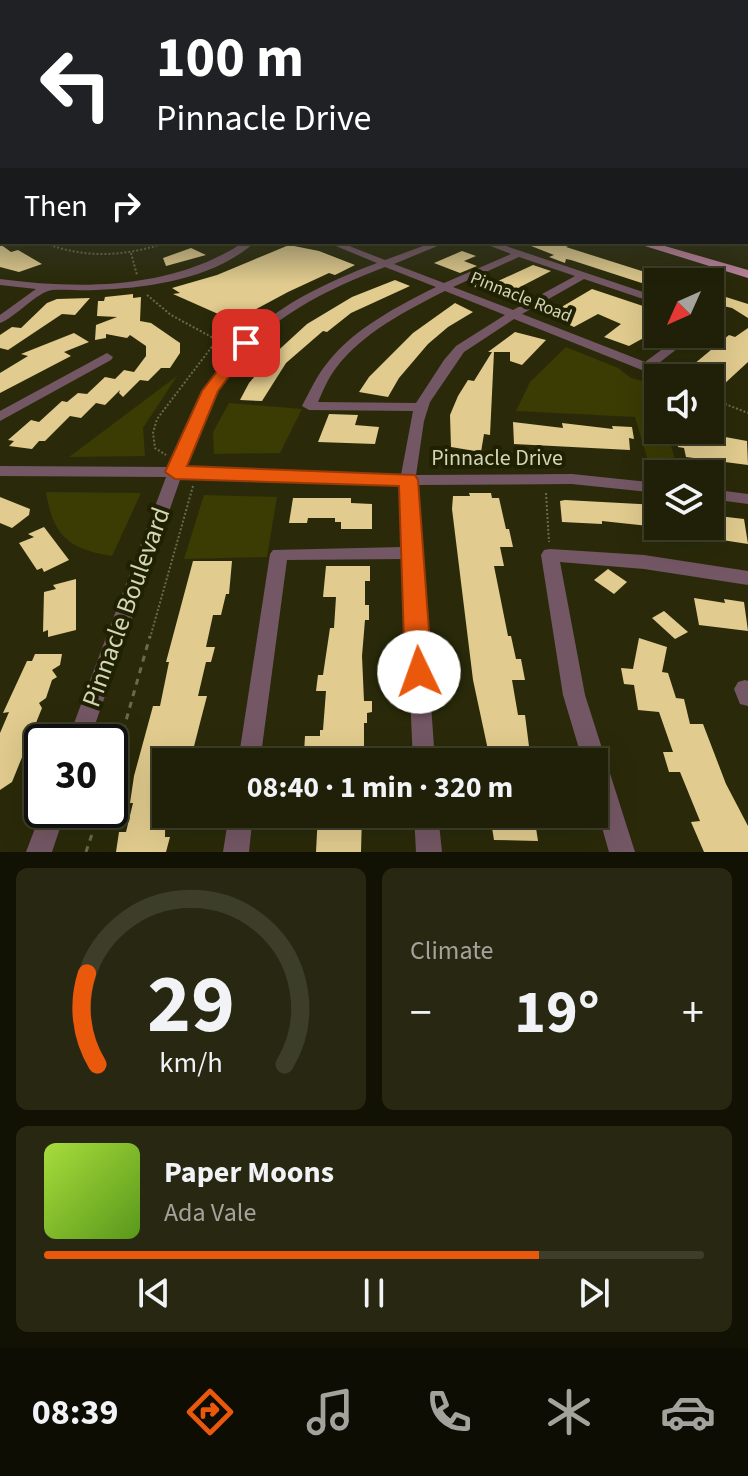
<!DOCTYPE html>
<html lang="en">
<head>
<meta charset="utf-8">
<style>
	body { margin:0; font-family:"Source Sans 3",sans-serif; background:#282812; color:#f1f3f6; height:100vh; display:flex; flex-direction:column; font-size:30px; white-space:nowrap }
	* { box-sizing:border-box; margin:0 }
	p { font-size:26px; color:#a2a39c }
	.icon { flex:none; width:44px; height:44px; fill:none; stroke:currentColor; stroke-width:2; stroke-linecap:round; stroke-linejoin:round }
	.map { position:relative; height:852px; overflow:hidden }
	.drawer { display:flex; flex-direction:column; gap:16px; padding:16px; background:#121204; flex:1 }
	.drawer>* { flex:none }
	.top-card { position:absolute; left:0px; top:0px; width:748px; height:244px; box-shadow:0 8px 32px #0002,0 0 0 2px #3d3e29; background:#202124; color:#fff; overflow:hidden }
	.needle { width:52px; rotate:225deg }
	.tools { position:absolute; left:644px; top:268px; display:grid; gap:16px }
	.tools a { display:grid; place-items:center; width:80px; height:80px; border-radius:0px; background:#202008; box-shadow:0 8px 32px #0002,0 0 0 2px #3d3e29; font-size:40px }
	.speed { position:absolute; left:24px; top:724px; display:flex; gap:16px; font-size:40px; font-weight:700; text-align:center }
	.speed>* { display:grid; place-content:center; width:104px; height:104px; border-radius:50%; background:#202008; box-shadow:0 8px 32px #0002,0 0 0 2px #3d3e29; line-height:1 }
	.speed .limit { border:4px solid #111; border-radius:12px; background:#fff; color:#111 }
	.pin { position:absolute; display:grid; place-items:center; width:68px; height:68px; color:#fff; margin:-34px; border-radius:16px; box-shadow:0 4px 12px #0006 }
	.me { position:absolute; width:88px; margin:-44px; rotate:357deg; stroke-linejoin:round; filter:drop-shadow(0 0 6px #0008) }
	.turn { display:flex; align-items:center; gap:28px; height:168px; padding:0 24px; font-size:36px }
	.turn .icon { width:104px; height:104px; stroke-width:2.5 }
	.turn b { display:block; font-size:56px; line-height:68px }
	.then { display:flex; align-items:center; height:76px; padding:0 24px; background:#0003; gap:16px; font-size:30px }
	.big { font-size:60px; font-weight:700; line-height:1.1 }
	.drawer .widget { flex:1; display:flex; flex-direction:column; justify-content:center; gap:12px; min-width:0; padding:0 28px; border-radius:12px; background:#282812 }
	.drawer .dial { align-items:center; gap:0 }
	.dial svg { height:208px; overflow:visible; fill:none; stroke:#3d3e29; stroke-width:7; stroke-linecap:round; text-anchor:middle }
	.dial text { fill:#f1f3f6; stroke:none }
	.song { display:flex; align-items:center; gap:24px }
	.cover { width:96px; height:96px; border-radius:12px; background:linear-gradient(135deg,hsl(80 70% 55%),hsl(90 70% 35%)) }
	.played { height:8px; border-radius:4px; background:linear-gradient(90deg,#ea580c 75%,#3d3e29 75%) }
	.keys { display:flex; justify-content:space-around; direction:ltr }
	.heat { display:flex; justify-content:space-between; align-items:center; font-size:44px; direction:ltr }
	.drawer .tiles { flex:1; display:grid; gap:16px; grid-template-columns:1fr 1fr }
	.widget:last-child { grid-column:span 2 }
	.trip { position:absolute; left:152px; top:748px; width:456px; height:80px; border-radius:0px; background:#202008; box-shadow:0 8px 32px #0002,0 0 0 2px #3d3e29; font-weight:700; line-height:80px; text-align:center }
	.tabs { display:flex; height:128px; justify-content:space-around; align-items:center; background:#0d0d03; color:#a2a39c }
	.tabs .icon { width:56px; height:56px }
	.tabs .active { color:#ea580c }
	.tabs b { font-size:36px; color:#f1f3f6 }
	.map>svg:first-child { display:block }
</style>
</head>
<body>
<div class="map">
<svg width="748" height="852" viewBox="0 0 748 852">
	<rect width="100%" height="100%" fill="#2a2a0a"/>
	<g fill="#3b3b04">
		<polygon points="566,347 618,368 631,378 658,385 658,430 667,430 677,467 649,464 635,417 516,411 530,382"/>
		<polygon points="177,376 143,428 145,456 69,457"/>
		<polygon points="229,403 302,409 280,453 214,454 213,432"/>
		<path d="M46 492 141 493 112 556C67 549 53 535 46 492Z"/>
		<polygon points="204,495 277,497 267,557 184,559"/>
	</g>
	<g fill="#e1cb8e">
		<polygon points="521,242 576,242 566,247 667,279 654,287 571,260 566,259 565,263 549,257 554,255"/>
		<polygon points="0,244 11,252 18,250 42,264 19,272 0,267"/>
		<polygon points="289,245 319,251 355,265 335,275 329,273 288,292 234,321 173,294 180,293 172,288 217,275"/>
		<polygon points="191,248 206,255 166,266 163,258"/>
		<polygon points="462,251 476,256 464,261 477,266 460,273 434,263"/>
		<polygon points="533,265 551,271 501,297 467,284 484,276 498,281"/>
		<polygon points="395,280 410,286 351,313 327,332 323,331 286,363 262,401 240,400 249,383 271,357 307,324 352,297"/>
		<polygon points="592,289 658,311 658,330 629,346 604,337 621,324 598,314 574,327 548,315"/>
		<polygon points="710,292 748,304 748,318 732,308 710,303"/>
		<polygon points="133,294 133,298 141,297 140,321 151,323 180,343 180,353 170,368 161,368 148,381 140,380 123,397 119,393 120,390 105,405 96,403 81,418 70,416 45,441 39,441 32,449 9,446 14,441 8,440 31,420 39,422 62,401 67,402 78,393 87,394 105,377 115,379 124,370 134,372 146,356 146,346 130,335 127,338 106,334 106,338 95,340 96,325 117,317 97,316 98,301 104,301 105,297"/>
		<polygon points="90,298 75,315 62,314 8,350 0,348 0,335 12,327 21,328 47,303 57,299"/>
		<polygon points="455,303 473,312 448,327 428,344 399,378 388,397 359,392 369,377 413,333"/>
		<polygon points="748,328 748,362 710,397 710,378 687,378 696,372 688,369 729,335 735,337"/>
		<polygon points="515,332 546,340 522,365 510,361 510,352 494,352 490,435 484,434 481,452 451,447 450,415 458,396 468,380 474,381 492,352 488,352"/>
		<polygon points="74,333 89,342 64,352 71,356 0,393 0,373 28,356 21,354"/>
		<polygon points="329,414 358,415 355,425 379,427 375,444 318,442"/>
		<polygon points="513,422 563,428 562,423 613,429 612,426 632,427 634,439 629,438 630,450 514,444"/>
		<polygon points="698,432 747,441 748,465 686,457 684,448 678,447 676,434 699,435"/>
		<polygon points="469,493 491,493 492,498 499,498 506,529 509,529 513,547 500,547 504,566 494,566 508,636 511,636 516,659 521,659 525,680 512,680 518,715 525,715 531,762 483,762 481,750 488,750 473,680 452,509 453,496 470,496"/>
		<polygon points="0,497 30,509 29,515 12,528 0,523"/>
		<polygon points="293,498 351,498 351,503 372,504 372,529 341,529 341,522 335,522 335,518 308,518 307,523 289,523"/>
		<polygon points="565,500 658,505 658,527 602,521 602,524 562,522 560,501"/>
		<polygon points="710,515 744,519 748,544 709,538 707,526 710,526"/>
		<polygon points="44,527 69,560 44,572 42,568 37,570 19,543 34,537 28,534"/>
		<polygon points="193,561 232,561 229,594 226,594 221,615 213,615 206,647 215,647 211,662 206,662 198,696 207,696 201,719 190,762 166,762 165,837 170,837 166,852 116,852 119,832 126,832 133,803 130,803 134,776 153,706 160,706 169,662 166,662"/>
		<polygon points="326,566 370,566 370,581 365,581 365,605 369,605 369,620 365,620 362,656 364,701 372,701 372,712 367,713 367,723 364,723 364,754 304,753 305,736 320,736 320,730 323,730 326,691 316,691 318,675 323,675 330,628 334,628 336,597 323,597"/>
		<polygon points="608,569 627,582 614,594 594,580"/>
		<polygon points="76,579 76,630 48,637 48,630 43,632 44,592 56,589 53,585"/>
		<polygon points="694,598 725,603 724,599 744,602 748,631 699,625"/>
		<polygon points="664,611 688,632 675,639 652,618"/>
		<polygon points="639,638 667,647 662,672 668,673 676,698 684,699 690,724 703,724 726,784 748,826 748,852 704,852 691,822 700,821 680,772 669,772 663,752 673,752 659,712 638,710 634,685 624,684 621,668 633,669"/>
		<polygon points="35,654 62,654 60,665 52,670 57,677 52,680 46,698 39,703 42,708 12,782 0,790 0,733 9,712 3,713 27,661 32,661"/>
		<polygon points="318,814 362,814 361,852 316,852"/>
		<polygon points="490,815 534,815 538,841 494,840"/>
	</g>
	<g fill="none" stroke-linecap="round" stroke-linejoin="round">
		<g stroke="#6a6b4c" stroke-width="2" stroke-dasharray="2 2" stroke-linecap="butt">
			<path d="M42 242C84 259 125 257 168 242"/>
			<polyline points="131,253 137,275"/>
			<polyline points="147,295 171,315 217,340 157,419 153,433 155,448 166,455"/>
			<polyline points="218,339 239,334"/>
			<polyline points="710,398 748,413"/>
			<polyline points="546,493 549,542"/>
			<polyline points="150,638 193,486"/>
		</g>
		<g stroke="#6a6b4c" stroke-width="3" stroke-dasharray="6 6" stroke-linecap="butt">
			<polyline points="110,777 150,636"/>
			<polyline points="86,852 100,810"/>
		</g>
		<g fill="#745764" fill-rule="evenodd">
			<rect x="0" y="164" width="2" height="3"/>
			<rect x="746" y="165" width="2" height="4"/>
			<rect x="746" y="193" width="2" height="4"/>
			<rect x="746" y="233" width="2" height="6"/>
			<path d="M244 242H255C214 279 149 288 96 290 81 291 66 289 52 290 37 292 16 317 0 323V315L36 289 0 285V279C82 290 173 289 244 242Z"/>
			<path d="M326 242H339L385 260 434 242H447L394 264 444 283 511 254 480 242H494L658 297V304L584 279 522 314 645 362 683 334H696L650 370H642L514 319 464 352 430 402 424 421 416 475 572 474 658 483V493L572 484 416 485 435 762H413L404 559 287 560 260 762H238L270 554 273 550 403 547 400 485 181 477 89 742H67L166 477 0 476V466L170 467C214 350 261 307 377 263ZM519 257 575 276 513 310 453 287ZM385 267 436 287C398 306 355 328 328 362 317 375 310 391 302 406L309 410 413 411 401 475 185 467C226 350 271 311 385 267ZM445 291 505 315 456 346 444 360 416 403 318 402C323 391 328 378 336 368 362 333 407 310 445 291Z"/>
			<polygon points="710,315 716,318 714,321 710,322"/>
			<polygon points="107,353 113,357 111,360 0,421 0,411"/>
			<polygon points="710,489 748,494 748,504 710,499"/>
			<polygon points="550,549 644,555 748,571 748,585 644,569 560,562 585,695 635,852 609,852 594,800 594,762 583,762 563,695 541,555 544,550"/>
			<polygon points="745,680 748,681 748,706 740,704 734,689 738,682"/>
			<polygon points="42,810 66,810 52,852 26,852"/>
			<polygon points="229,814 253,814 249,852 223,852"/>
			<polygon points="414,814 438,814 442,852 416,852"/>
		</g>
		<g fill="#c084a0" fill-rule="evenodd">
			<polygon points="2,178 2,184 0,185 0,179"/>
			<polygon points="632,242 651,242 748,270 748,278"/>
		</g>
	</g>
	<linearGradient id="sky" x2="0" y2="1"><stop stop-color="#171706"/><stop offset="0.58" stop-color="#444a3e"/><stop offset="1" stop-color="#444a3e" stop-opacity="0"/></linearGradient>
	<rect width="748" height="284" fill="url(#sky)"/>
	<polygon fill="#ea580c" stroke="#983908" stroke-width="2" points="246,338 254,343 218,391 187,466 415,475 418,480 432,672 428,681 419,684 409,681 405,672 399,486 175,479 165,472 202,391 241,340"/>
	<g text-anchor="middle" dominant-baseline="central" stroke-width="8" stroke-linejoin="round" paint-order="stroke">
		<g font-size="18" fill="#d3d5b7" stroke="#202002">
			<text transform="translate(521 297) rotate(22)">Pinnacle Road</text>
		</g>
		<g font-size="22" fill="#d3d5b7" stroke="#202002">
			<text x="497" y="458">Pinnacle Drive</text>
		</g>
		<g font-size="26" fill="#d3d5b7" stroke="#202002">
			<text transform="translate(126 607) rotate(-70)">Pinnacle Boulevard</text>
		</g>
	</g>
</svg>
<div class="tools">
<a><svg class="needle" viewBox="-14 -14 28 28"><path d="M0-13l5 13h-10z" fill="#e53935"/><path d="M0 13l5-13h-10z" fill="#a2a39c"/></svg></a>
<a><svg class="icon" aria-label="sound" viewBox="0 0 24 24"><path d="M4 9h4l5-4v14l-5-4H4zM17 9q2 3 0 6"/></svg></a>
<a><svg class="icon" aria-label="layers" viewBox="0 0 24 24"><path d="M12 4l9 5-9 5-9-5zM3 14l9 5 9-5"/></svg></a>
</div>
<div class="speed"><div class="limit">30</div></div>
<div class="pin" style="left:246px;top:343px;background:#d93025"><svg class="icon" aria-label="arrive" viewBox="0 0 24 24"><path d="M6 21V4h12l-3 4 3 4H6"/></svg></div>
<svg class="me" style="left:419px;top:672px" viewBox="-20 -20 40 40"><circle r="19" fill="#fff"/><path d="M0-13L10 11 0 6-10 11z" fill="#ea580c"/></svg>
<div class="trip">08:40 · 1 min · 320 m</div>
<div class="top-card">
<div class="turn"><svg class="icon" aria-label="left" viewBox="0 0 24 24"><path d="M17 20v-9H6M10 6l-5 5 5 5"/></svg><div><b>100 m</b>Pinnacle Drive</div></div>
<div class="then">Then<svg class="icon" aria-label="right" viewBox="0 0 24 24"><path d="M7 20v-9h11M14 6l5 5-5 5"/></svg></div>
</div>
</div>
<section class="drawer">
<div class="tiles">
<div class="widget dial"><svg viewBox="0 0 100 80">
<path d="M14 69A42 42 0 1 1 86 69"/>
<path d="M14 69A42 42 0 0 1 10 34" stroke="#ea580c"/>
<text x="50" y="56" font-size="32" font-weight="700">29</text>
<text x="50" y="72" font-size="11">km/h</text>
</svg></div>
<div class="widget"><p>Climate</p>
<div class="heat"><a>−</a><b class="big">19°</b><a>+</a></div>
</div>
<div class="widget">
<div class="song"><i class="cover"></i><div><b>Paper Moons</b><p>Ada Vale</p></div></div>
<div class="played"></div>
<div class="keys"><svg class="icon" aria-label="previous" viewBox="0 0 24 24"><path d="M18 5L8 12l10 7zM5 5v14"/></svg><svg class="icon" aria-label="pause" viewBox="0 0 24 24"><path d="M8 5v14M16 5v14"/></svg><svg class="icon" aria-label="next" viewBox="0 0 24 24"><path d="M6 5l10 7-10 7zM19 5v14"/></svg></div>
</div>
</div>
</section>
<nav class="tabs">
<b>08:39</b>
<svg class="icon active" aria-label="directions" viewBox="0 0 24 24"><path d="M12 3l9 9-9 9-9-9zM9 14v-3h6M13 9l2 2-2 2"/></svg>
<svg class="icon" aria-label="music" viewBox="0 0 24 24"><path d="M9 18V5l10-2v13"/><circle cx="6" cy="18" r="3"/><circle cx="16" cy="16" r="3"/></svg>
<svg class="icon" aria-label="phone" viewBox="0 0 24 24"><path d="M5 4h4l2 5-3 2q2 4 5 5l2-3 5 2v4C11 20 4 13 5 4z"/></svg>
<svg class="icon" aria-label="climate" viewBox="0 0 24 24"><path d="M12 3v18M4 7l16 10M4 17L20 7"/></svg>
<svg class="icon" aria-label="car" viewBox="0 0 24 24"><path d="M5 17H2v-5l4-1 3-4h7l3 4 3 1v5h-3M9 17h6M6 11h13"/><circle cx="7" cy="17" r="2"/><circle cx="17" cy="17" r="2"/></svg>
</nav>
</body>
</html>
